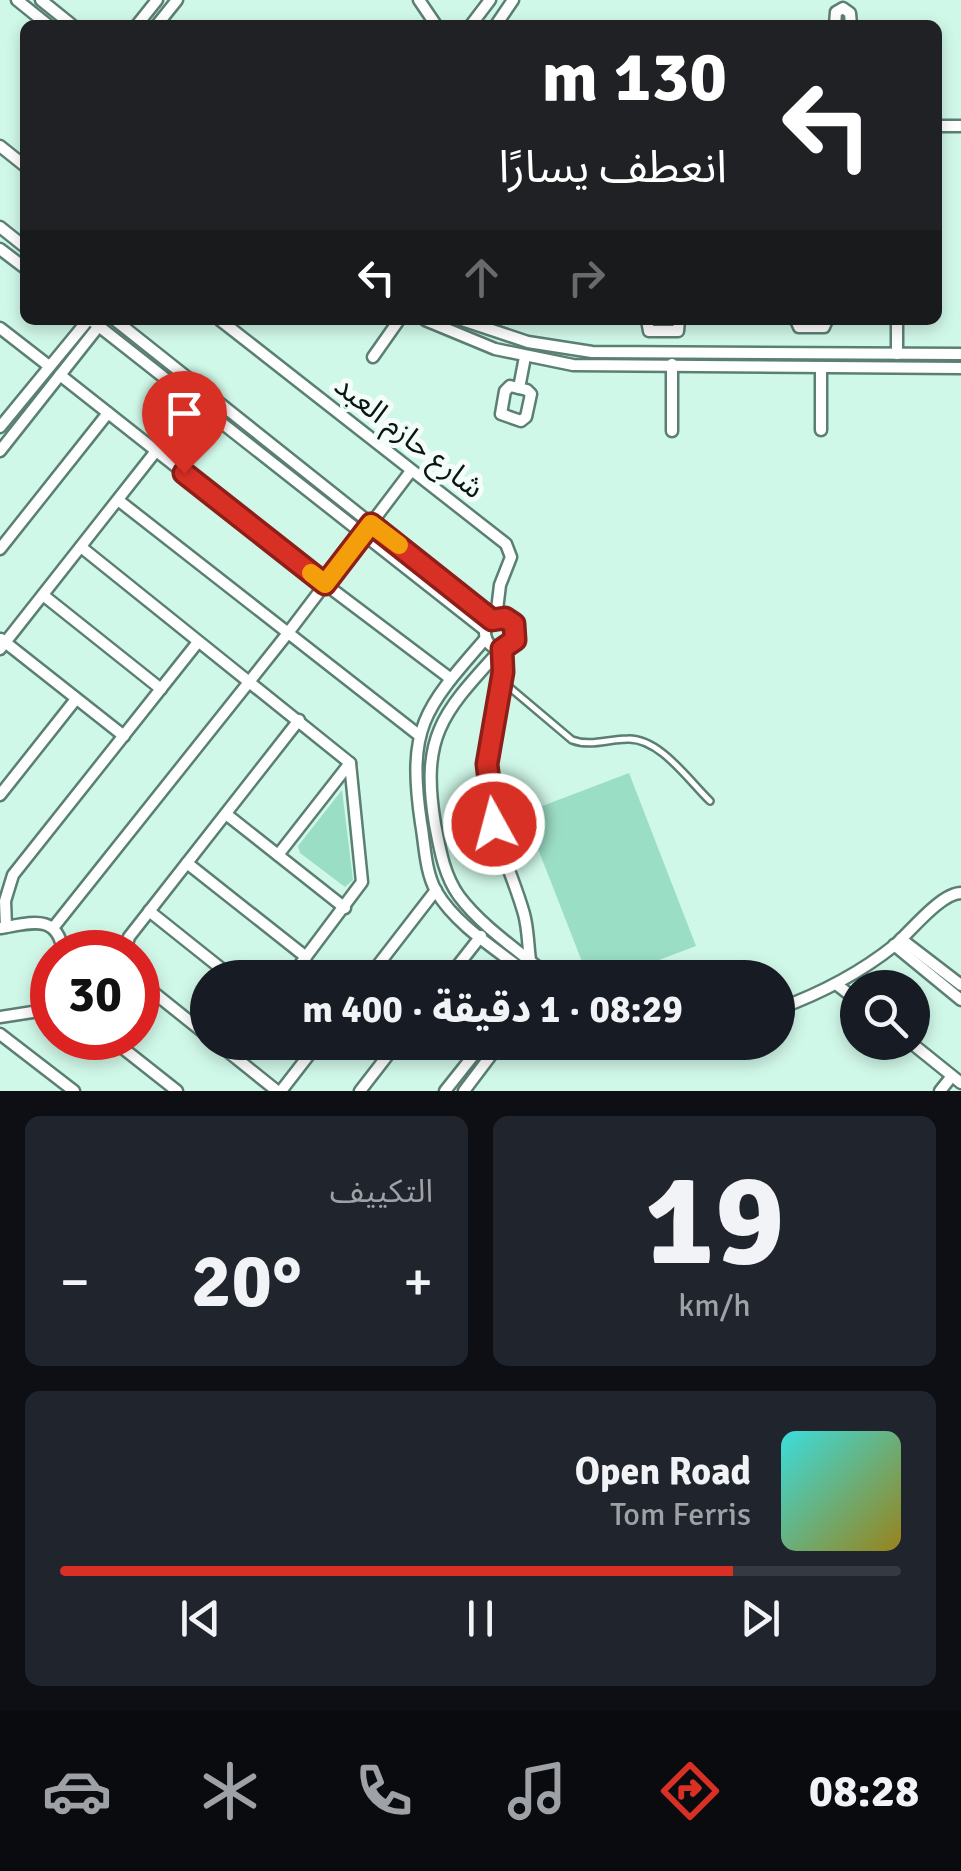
<!DOCTYPE html>
<html lang="ar">
<head>
<meta charset="utf-8">
<style>
	body { margin:0; font-family:Signika,"Noto Sans Arabic",sans-serif; background:#20242c; color:#f1f3f6; direction:rtl; height:100vh; display:flex; flex-direction:column; font-size:38px; white-space:nowrap }
	* { box-sizing:border-box; margin:0 }
	p { font-size:32px; color:#9ea1a6 }
	.icon { flex:none; width:55px; height:55px; fill:none; stroke:currentColor; stroke-width:2; stroke-linecap:round; stroke-linejoin:round }
	.map { position:relative; height:1091px; overflow:hidden; direction:ltr }
	.side { display:flex; flex-direction:column; gap:25px; padding:25px; background:#0d0f14; flex:1 }
	.side>* { flex:none }
	.banner { position:absolute; left:20px; top:20px; width:922px; height:305px; border-radius:15px; box-shadow:0 5px 15px #0003; direction:rtl; background:#202124; color:#fff; overflow:hidden }
	.tools { position:absolute; left:840px; top:970px; display:grid; gap:20px }
	.tools a { display:grid; place-items:center; width:90px; height:90px; border-radius:50%; background:#171b24; box-shadow:0 5px 15px #0003; font-size:50px }
	.speed { position:absolute; left:30px; top:930px; display:flex; gap:20px; font-size:50px; font-weight:700; text-align:center }
	.speed>* { display:grid; place-content:center; width:130px; height:130px; border-radius:50%; background:#171b24; box-shadow:0 5px 15px #0003; line-height:1 }
	.speed .limit { border:15px solid #d22; background:#fff; color:#111 }
	.pin { position:absolute; display:grid; place-items:center; width:85px; height:85px; color:#fff; margin:-102px -42px; border-radius:50% 50% 50% 0; rotate:-45deg; box-shadow:0 0 10px #0007 }
	.pin .icon { rotate:45deg }
	.me { position:absolute; width:110px; margin:-55px; rotate:353deg; stroke-linejoin:round; filter:drop-shadow(0 0 8px #0008) }
	.turn { display:flex; align-items:center; gap:35px; height:210px; padding:0 50px; font-size:45px }
	.turn .icon { width:130px; height:130px; stroke-width:2.5 }
	.turn b { display:block; font-size:70px; line-height:85px }
	.lanes { display:flex; align-items:center; height:95px; padding:0 50px; background:#0003; justify-content:center; gap:50px; direction:ltr }
	.lanes .off { opacity:.35 }
	.big { font-size:75px; font-weight:800; line-height:1.1 }
	.side .tile { flex:1; display:flex; flex-direction:column; justify-content:center; gap:15px; min-width:0; padding:0 35px; border-radius:15px; background:#20242c }
	.side .dial { align-items:center; gap:0 }
	.dial b { font-size:130px; line-height:1 }
	.song { display:flex; align-items:center; gap:30px }
	.cover { width:120px; height:120px; border-radius:15px; background:linear-gradient(135deg,hsl(180 70% 55%),hsl(50 70% 35%)) }
	.played { height:10px; border-radius:5px; background:linear-gradient(90deg,#d93025 80%,#363941 80%) }
	.keys { display:flex; justify-content:space-around; direction:ltr }
	.heat { display:flex; justify-content:space-between; align-items:center; font-size:55px; direction:ltr }
	.side .tiles { flex:1; display:grid; gap:25px; grid-template-columns:1fr 1fr }
	.tile:last-child { grid-column:span 2 }
	.trip { position:absolute; left:190px; top:960px; width:605px; height:100px; border-radius:50px; background:#171b24; box-shadow:0 5px 15px #0003; font-weight:800; line-height:100px; text-align:center; direction:rtl }
	.menu { display:flex; height:160px; justify-content:space-around; align-items:center; background:#090b0e; color:#9ea1a6 }
	.menu .icon { width:70px; height:70px }
	.menu .on { color:#d93025 }
	.menu b { font-size:45px; color:#f1f3f6 }
	.map>svg:first-child { display:block }
</style>
</head>
<body>
<div class="map">
<svg width="961" height="1091" viewBox="0 0 961 1091">
	<rect width="100%" height="100%" fill="#d0f8e9"/>
	<g fill="#9bdec6">
		<polygon points="629,773 696,946 614,977 588,977 524,813"/>
		<polygon points="342,790 353,880 345,887 300,853 298,846"/>
	</g>
	<g fill="none" stroke-linecap="round" stroke-linejoin="round">
		<defs>
			<path id="service" d="M502 681 572 740C591 747 608 739 628 739 660 738 689 781 710 801"/>
			<g id="minor">
				<polyline points="17,0 48,25"/>
				<polyline points="41,0 72,25"/>
				<polyline points="419,0 436,25"/>
				<polyline points="137,25 157,0"/>
				<polyline points="157,25 177,0"/>
				<polyline points="471,25 490,0"/>
				<polyline points="496,25 513,0"/>
				<polyline points="835,25 836,12 843,8 850,13 851,25"/>
				<polyline points="938,126 961,126"/>
				<polyline points="0,146 25,166"/>
				<polyline points="0,227 25,247"/>
				<polyline points="0,249 25,268"/>
				<polyline points="91,320 485,630"/>
				<polyline points="115,320 492,620"/>
				<polyline points="220,320 506,544 511,557 500,585 496,618"/>
				<polyline points="425,320 495,349 573,365 961,368"/>
				<polyline points="462,320 528,342 592,352 961,354"/>
				<polyline points="647,320 649,331 678,331 679,320"/>
				<polyline points="796,320 799,327 824,327 827,320"/>
				<polyline points="897,320 897,354"/>
				<polyline points="0,328 49,366"/>
				<polyline points="373,357 399,320"/>
				<polyline points="672,364 672,431"/>
				<polyline points="60,375 325,584 451,679"/>
				<polygon points="510,386 527,390 531,394 526,417 521,421 501,414 505,391"/>
				<polyline points="519,388 525,357"/>
				<polyline points="0,427 88,320"/>
				<polyline points="821,430 821,367"/>
				<polyline points="0,451 102,322"/>
				<polyline points="118,500 420,736"/>
				<polyline points="81,547 350,763 362,882 290,978"/>
				<polyline points="0,549 108,413"/>
				<polyline points="43,595 161,689"/>
				<circle cx="501" cy="633" r="16"/>
				<path d="M486 638C424 709 407 727 421 823 425 845 425 871 436 891 457 927 501 952 533 978"/>
				<polyline points="1,639 124,736"/>
				<polyline points="0,649 156,451"/>
				<path d="M501 649C444 712 420 734 435 824 440 850 444 875 459 896 483 928 521 952 551 978"/>
				<path d="M502 649C504 698 483 745 488 795 492 837 513 874 524 914 528 928 528 945 530 960"/>
				<polyline points="0,795 76,699"/>
				<polyline points="226,814 345,908"/>
				<polyline points="278,855 350,763"/>
				<polyline points="187,863 306,957"/>
				<polyline points="149,911 233,978"/>
				<polyline points="6,927 5,901 13,875 198,642"/>
				<path d="M1 928C31 923 58 913 63 952"/>
				<polyline points="53,928 288,633 411,471"/>
				<polyline points="901,939 961,985"/>
				<polyline points="894,945 961,1000"/>
				<polyline points="125,952 129,937 299,720"/>
				<polyline points="368,978 436,890"/>
				<polyline points="448,978 481,936"/>
				<polyline points="138,980 208,1036"/>
				<polyline points="836,984 858,1001"/>
				<path d="M778 1009C819 994 860 973 895 945 911 931 941 893 961 893"/>
				<polyline points="0,1017 52,1009"/>
				<polyline points="0,1034 74,1091"/>
				<polyline points="110,1038 177,1091"/>
				<polyline points="216,1042 277,1091"/>
				<polyline points="910,1042 961,1083"/>
				<polyline points="281,1091 319,1042"/>
				<polyline points="360,1091 398,1042"/>
				<polyline points="445,1091 484,1042"/>
				<polyline points="464,1091 501,1042"/>
				<polyline points="940,1091 952,1076"/>
			</g>
		</defs>
		<use href="#service" stroke="#5b7f72" stroke-width="10"/>
		<use href="#minor" stroke="#5b7f72" stroke-width="15"/>
		<use href="#service" stroke="#fff" stroke-width="5"/>
		<use href="#minor" stroke="#fff" stroke-width="10"/>
	</g>
	<g fill="none" stroke-linecap="round" stroke-linejoin="round">
		<defs>
			<polyline id="route" points="184,473 325,584 371,524 492,620 505,618 514,624 515,640 502,649 503,672 487,764 494,824"/>
		</defs>
		<use href="#route" stroke="#8d1f18" stroke-width="25"/>
		<use href="#route" stroke="#d93025" stroke-width="18"/>
		<polyline stroke="#f59e0b" stroke-width="18" points="311,573 325,584 371,524 399,545"/>
	</g>
	<g text-anchor="middle" dominant-baseline="central" stroke-width="10" stroke-linejoin="round" paint-order="stroke">
		<g font-size="30" fill="#091712" stroke="#f5fdfa">
			<text transform="translate(409 437) rotate(38)">شارع حازم العبد</text>
		</g>
	</g>
</svg>
<div class="tools">
<a><svg class="icon" aria-label="search" viewBox="0 0 24 24"><circle cx="10" cy="10" r="6"/><path d="M15 15l6 6"/></svg></a>
</div>
<div class="speed"><div class="limit">30</div></div>
<div class="pin" style="left:184px;top:473px;background:#d93025"><svg class="icon" aria-label="arrive" viewBox="0 0 24 24"><path d="M6 21V4h12l-3 4 3 4H6"/></svg></div>
<svg class="me" style="left:494px;top:824px" viewBox="-20 -20 40 40"><circle r="17" fill="#d93025" stroke="#fff" stroke-width="3"/><path d="M0-11L8 9 0 5-8 9z" fill="#fff"/></svg>
<div class="trip">08:29 · 1 دقيقة · 400 m</div>
<div class="banner">
<div class="turn"><svg class="icon" aria-label="left" viewBox="0 0 24 24"><path d="M17 20v-9H6M10 6l-5 5 5 5"/></svg><div><b>130 m</b>انعطف يسارًا</div></div>
<div class="lanes"><svg class="icon" aria-label="left" viewBox="0 0 24 24"><path d="M17 20v-9H6M10 6l-5 5 5 5"/></svg><svg class="icon off" aria-label="ahead" viewBox="0 0 24 24"><path d="M12 20V5M6 11l6-6 6 6"/></svg><svg class="icon off" aria-label="right" viewBox="0 0 24 24"><path d="M7 20v-9h11M14 6l5 5-5 5"/></svg></div>
</div>
</div>
<section class="side">
<div class="tiles">
<div class="tile dial"><b>19</b><p>km/h</p></div>
<div class="tile"><p>التكييف</p>
<div class="heat"><a>−</a><b class="big">20°</b><a>+</a></div>
</div>
<div class="tile">
<div class="song"><i class="cover"></i><div><b>Open Road</b><p>Tom Ferris</p></div></div>
<div class="played"></div>
<div class="keys"><svg class="icon" aria-label="previous" viewBox="0 0 24 24"><path d="M18 5L8 12l10 7zM5 5v14"/></svg><svg class="icon" aria-label="pause" viewBox="0 0 24 24"><path d="M8 5v14M16 5v14"/></svg><svg class="icon" aria-label="next" viewBox="0 0 24 24"><path d="M6 5l10 7-10 7zM19 5v14"/></svg></div>
</div>
</div>
</section>
<nav class="menu">
<b>08:28</b>
<svg class="icon on" aria-label="directions" viewBox="0 0 24 24"><path d="M12 3l9 9-9 9-9-9zM9 14v-3h6M13 9l2 2-2 2"/></svg>
<svg class="icon" aria-label="music" viewBox="0 0 24 24"><path d="M9 18V5l10-2v13"/><circle cx="6" cy="18" r="3"/><circle cx="16" cy="16" r="3"/></svg>
<svg class="icon" aria-label="phone" viewBox="0 0 24 24"><path d="M5 4h4l2 5-3 2q2 4 5 5l2-3 5 2v4C11 20 4 13 5 4z"/></svg>
<svg class="icon" aria-label="climate" viewBox="0 0 24 24"><path d="M12 3v18M4 7l16 10M4 17L20 7"/></svg>
<svg class="icon" aria-label="car" viewBox="0 0 24 24"><path d="M5 17H2v-5l4-1 3-4h7l3 4 3 1v5h-3M9 17h6M6 11h13"/><circle cx="7" cy="17" r="2"/><circle cx="17" cy="17" r="2"/></svg>
</nav>
</body>
</html>
